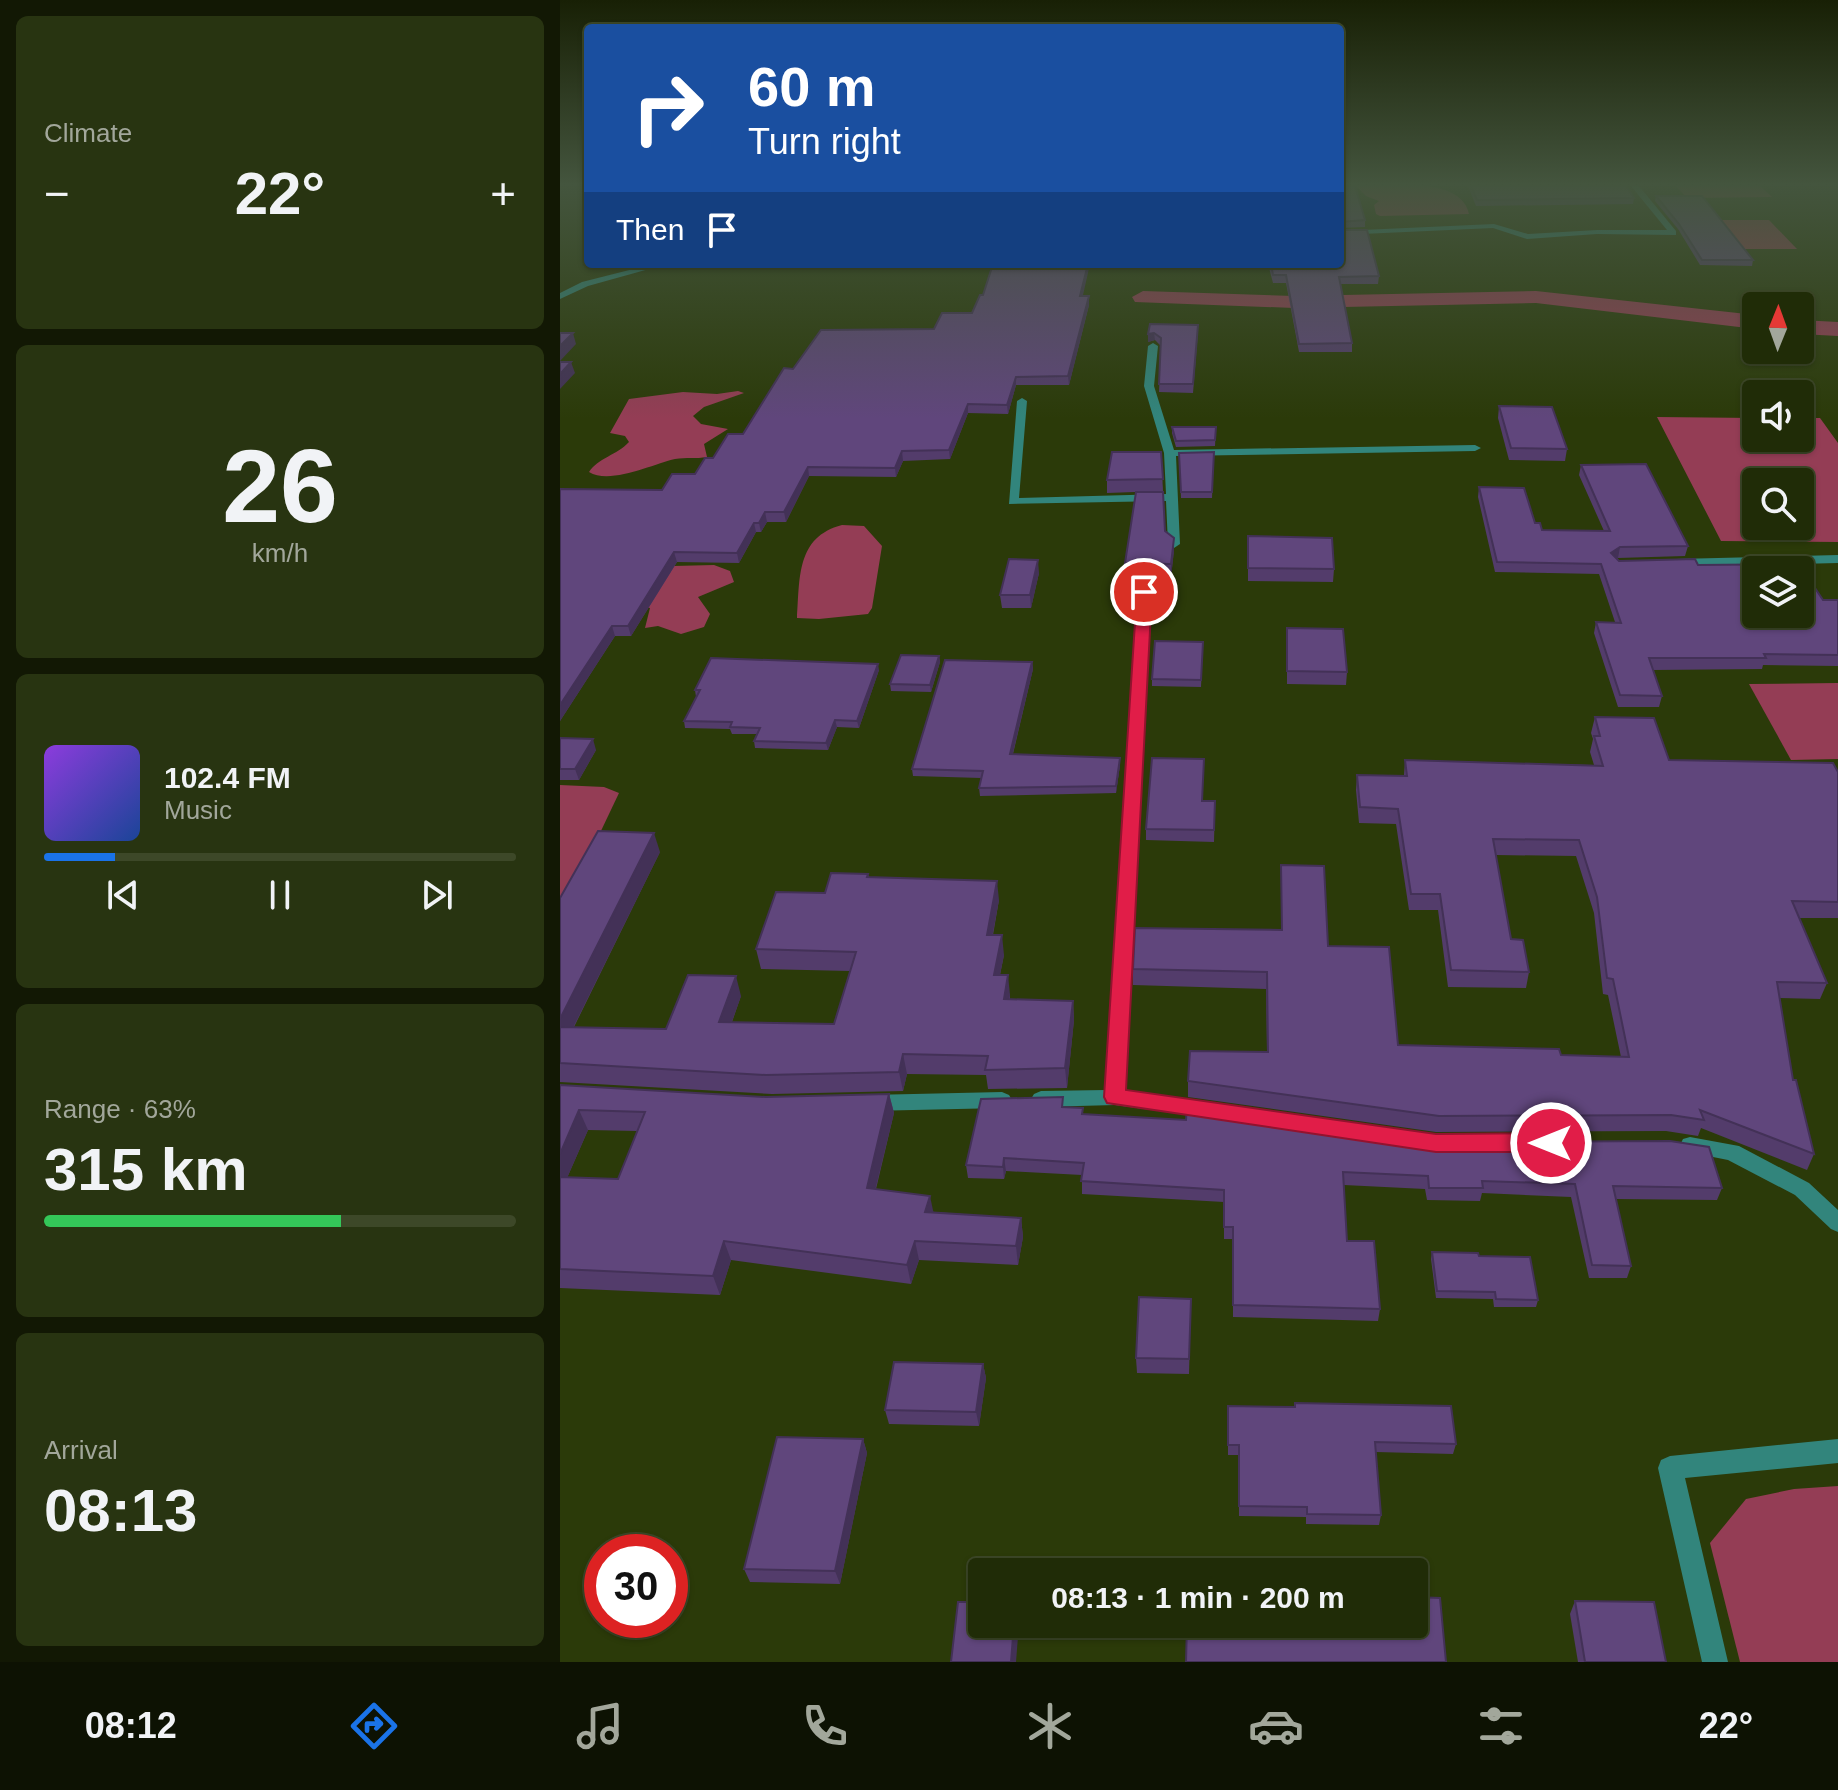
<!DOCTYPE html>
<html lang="en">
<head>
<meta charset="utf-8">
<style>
	body { margin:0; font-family:Helvetica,sans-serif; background:#283411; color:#f1f3f6; height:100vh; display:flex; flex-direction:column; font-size:30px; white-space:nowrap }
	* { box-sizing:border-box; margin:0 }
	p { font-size:26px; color:#a2a79b }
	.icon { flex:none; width:44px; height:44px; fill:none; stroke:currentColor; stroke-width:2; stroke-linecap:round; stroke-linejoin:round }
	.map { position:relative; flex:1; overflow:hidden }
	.details { display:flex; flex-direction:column; gap:16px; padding:16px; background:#121804; width:560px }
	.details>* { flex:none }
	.top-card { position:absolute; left:24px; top:24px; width:760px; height:244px; border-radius:8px; box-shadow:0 2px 6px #0004,0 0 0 2px #3d4828; background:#1a4fa0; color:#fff; overflow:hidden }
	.needle { width:52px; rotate:1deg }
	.buttons { position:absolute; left:1182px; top:292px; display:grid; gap:16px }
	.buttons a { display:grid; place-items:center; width:72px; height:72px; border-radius:8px; background:#202c07; box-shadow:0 2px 6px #0004,0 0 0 2px #3d4828; font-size:40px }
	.speed { position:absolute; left:24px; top:1534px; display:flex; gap:16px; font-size:40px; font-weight:700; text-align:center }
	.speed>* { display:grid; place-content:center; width:104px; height:104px; border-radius:50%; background:#202c07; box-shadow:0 2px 6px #0004,0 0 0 2px #3d4828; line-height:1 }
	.speed .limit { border:12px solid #d22; background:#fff; color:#111 }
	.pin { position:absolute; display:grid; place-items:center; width:68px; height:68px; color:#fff; margin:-34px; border:4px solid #fff; border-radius:50%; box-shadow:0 2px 8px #0007 }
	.me { position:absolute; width:88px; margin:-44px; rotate:270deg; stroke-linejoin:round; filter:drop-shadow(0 0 6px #0008) }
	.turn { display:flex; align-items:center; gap:28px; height:168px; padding:0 32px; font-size:36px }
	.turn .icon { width:104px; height:104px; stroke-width:2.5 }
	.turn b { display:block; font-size:56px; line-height:68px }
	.then { display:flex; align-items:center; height:76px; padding:0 32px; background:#0003; gap:16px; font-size:30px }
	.big { font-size:60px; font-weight:600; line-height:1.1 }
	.details .tile { flex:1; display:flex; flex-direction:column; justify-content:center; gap:12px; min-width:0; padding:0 28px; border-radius:12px; background:#283411 }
	.details .dial { align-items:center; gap:0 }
	.dial b { font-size:104px; line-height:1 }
	.song { display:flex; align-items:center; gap:24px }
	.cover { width:96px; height:96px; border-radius:12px; background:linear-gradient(135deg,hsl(270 70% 55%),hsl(220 70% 35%)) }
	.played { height:8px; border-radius:4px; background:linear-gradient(90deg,#1a73e8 15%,#3d4828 15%) }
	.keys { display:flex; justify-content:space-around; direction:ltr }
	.heat { display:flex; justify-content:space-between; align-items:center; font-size:44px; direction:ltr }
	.charge { height:12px; border-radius:6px; background:linear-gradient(90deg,#34c759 63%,#3d4828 0) }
	.trip { position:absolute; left:408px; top:1558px; width:460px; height:80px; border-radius:8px; background:#202c07; box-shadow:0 2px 6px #0004,0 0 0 2px #3d4828; font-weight:600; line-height:80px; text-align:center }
	.menu { display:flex; height:128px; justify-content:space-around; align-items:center; background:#0d1203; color:#a2a79b }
	.menu .icon { width:56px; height:56px }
	.menu .active { color:#1a73e8 }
	.menu b { font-size:36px; color:#f1f3f6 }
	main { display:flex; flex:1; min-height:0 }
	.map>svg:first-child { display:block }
</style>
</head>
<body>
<main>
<section class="details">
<div class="tile"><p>Climate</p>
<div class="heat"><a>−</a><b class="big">22°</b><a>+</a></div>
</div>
<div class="tile dial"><b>26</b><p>km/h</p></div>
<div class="tile">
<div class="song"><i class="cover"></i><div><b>102.4 FM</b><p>Music</p></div></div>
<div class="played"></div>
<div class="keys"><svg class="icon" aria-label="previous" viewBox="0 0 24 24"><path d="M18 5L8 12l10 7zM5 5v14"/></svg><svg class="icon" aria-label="pause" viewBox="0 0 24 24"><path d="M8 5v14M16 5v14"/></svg><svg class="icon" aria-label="next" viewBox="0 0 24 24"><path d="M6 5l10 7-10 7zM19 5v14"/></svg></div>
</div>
<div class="tile"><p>Range · 63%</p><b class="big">315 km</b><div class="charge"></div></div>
<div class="tile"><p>Arrival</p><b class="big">08:13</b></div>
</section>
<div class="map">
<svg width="1278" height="1662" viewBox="0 0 1278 1662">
	<rect width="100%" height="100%" fill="#2b3a09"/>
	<g fill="#943d55" fill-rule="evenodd">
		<path d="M796 186C826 186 901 175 909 214L820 216 816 214 814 205 819 201 806 196Z"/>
		<polygon points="1116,186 1200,186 1212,197 1127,198"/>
		<polygon points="1136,220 1209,220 1237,249 1160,249"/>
		<path d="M178 391 184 393 144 407 133 416 141 424 168 429 144 444 147 457C136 459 126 457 115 459 93 464 50 485 29 472 38 458 57 455 69 442L65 436 50 433 69 399 123 392 157 394Z"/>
		<path d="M1097 417 1196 418V438H1240V418H1260L1278 443V542L1161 541ZM1196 482H1240V526H1196Z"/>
		<path d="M282 525 304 526 322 546 312 608 308 614 259 619 237 618C240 578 236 537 282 525Z"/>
		<polygon points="154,565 170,571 174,582 138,597 150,614 144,627 121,634 98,626 85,628 90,608 77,605 113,566"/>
		<polygon points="1278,683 1278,759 1231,760 1189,684"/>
		<polygon points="0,785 44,787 59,793 0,917"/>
		<polygon points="1278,1486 1278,1662 1180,1662 1150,1543 1186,1499 1234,1489"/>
	</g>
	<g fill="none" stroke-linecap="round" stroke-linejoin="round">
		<g fill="#943d55" fill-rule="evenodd">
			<polygon points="583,291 734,296 976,291 1196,315 1196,329 976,303 734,308 575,302 572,297"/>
			<polygon points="1240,320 1278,322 1278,336 1240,334"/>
		</g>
		<g fill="#32857c" fill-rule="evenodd">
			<polygon points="1071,186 1079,186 1116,231 1116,235 1037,234 967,239 933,228 780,235 780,231 934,224 968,234 1037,230 1107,230"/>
			<polygon points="93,264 107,264 28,286 0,299 0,293 22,282"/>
			<polygon points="593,343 598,346 594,386 614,450 915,445 921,448 915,451 616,456 620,544 614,548 608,544 606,501 449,504 457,401 462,398 467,401 459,498 606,494 604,453 584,386 588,346"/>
			<polygon points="1278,555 1278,563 1116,567 1110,563 1116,559"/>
			<polygon points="584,588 590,592 565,1091 656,1105 659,1110 656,1115 649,1118 555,1105 481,1107 474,1104 471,1099 474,1094 481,1091 546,1090 578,592"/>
			<polygon points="442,1092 449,1095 452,1100 449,1105 442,1108 309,1111 302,1108 299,1103 302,1098 309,1095"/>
			<polygon points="1130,1137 1179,1146 1249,1183 1278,1210 1278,1232 1271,1229 1235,1195 1168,1160 1123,1151 1120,1145 1123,1139"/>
			<polygon points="1278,1439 1278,1463 1125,1478 1168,1662 1142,1662 1098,1468 1101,1460 1110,1456"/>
		</g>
	</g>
	<g fill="#533c6b" fill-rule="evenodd">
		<polygon points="780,186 805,220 805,227 780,228"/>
		<polygon points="908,186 1066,186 1074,198 1073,204 916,206"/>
		<polygon points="1096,196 1193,260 1192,266 1140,265 1118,229 1095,201"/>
		<polygon points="708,264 780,264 819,276 818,284 780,284 792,343 792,352 739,352 726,283 713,283"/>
		<polygon points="423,295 529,296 529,305 509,385 456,385 448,414 408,413 390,459 343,461 336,477 249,476 226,522 207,522 201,532 196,532 179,563 117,562 71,636 55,636 0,721 0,489 102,490 135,474 153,458 183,434 233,369 374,329 412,313"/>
		<polygon points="590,324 638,332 633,393 599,392 601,346 595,340 588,342"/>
		<polygon points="939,406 1007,449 1005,461 949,460 938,418"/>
		<polygon points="612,427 656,427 655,446 616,447 612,433"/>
		<polygon points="601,452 603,491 547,493 547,480"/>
		<polygon points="654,452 652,498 621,498 619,453"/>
		<polygon points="1021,465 1128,546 1125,556 1058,558 1057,559 1059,561 1138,565 1263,600 1278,600 1278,666 1203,665 1202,669 1093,670 1102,696 1099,707 1058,707 1034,633 1036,622 1055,622 1039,574 935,572 918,497 919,487 975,523 982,530 1044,531 1019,475"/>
		<polygon points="605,531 614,550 611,577 565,576 565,563"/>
		<polygon points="688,536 774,569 773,582 688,581"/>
		<polygon points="479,573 471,608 442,608 440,595"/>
		<polygon points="727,628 787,672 786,685 727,684"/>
		<polygon points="643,642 641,687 592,686 592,679"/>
		<polygon points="379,656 380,662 371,692 331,691 330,684"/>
		<polygon points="472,662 473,669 453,754 560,765 556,793 420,796 419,788 421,778 353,776 352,769"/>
		<polygon points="319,670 299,728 277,727 268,750 195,748 194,741 197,734 172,734 170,729 125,728 124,721 136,697 135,690"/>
		<polygon points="1035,717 1109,760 1278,772 1278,918 1239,918 1267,983 1260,999 1220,998 1233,1080 1254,1154 1247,1170 1141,1128 1138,1136 1106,1131 876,1132 628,1097 628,1081 707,1052 706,989 573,985 573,969 721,930 721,865 768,946 838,1045 1001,1055 1061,1057 1048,995 1043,994 1034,913 1016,856 936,855 951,939 969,972 966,988 888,987 878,910 849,910 836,824 799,823 796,790 797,775 844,775 845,760 1034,765 1030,752 1033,739 1031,733"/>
		<polygon points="0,739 36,750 19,780 0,780"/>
		<polygon points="643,801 655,801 654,842 586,840 586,829"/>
		<polygon points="100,852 14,1027 106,1029 181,996 172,1022 274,1024 290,971 201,969 196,949 265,893 308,874 309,877 439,900 433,935 444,955 440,975 450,995 450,999 513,1001 514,1020 507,1088 428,1089 426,1075 347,1074 343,1091 212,1094 0,1082 0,898"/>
		<path d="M0 1085 206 1097 329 1094 334 1113 316 1189 374 1212 461 1218 463 1237 458 1265 359 1260 351 1284 171 1260 160 1295 0 1288ZM28 1130 77 1131 58 1179 7 1178Z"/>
		<polygon points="504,1107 524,1114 1162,1188 1157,1200 1056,1199 1071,1266 1067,1278 1029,1278 1011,1197 922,1193 920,1201 867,1200 865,1189 784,1185 787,1241 820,1309 818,1321 673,1317 673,1239 664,1239 664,1202 522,1194 522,1175 446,1171 444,1179 408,1178 406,1165"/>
		<polygon points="872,1252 919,1256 978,1300 976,1307 934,1307 933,1299 876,1298 871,1259"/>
		<polygon points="631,1299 629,1374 577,1373 576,1358"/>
		<polygon points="423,1364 426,1378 419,1426 329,1424 325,1410"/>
		<polygon points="668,1406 896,1444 893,1454 816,1452 821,1515 819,1525 746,1524 746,1517 679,1516 679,1455 668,1455"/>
		<polygon points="303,1439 307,1453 280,1584 190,1582 184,1569"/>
		<polygon points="1015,1601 1106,1662 1018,1662 1010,1614"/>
	</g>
	<g fill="#433157">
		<polygon points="528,264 530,264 521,304 520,296"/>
		<polygon points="529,296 529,305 509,385 508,376"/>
		<polygon points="13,333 16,344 0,361 0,346"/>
		<polygon points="594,333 595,340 588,342 588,334"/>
		<polygon points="11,362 15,373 0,389 0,374"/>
		<polygon points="456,377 456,385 448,414 447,405"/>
		<polygon points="408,404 408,413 390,459 389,450"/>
		<polygon points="342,451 343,461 336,477 335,468"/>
		<polygon points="248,467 249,476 226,522 224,512"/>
		<polygon points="205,512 207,522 201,532 199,523"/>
		<polygon points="194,523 196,532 179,563 177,553"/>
		<polygon points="614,538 614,550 611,577 611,564"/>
		<polygon points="1060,547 1058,558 1049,564 1051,553"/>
		<polygon points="114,552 117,562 71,636 68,626"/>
		<polygon points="478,560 479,573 471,608 470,595"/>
		<polygon points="52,626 55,636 0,721 0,705"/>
		<polygon points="379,656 380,662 371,692 370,685"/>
		<polygon points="472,662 473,669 451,761 450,754"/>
		<polygon points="318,664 319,670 299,728 297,721"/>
		<polygon points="275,720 277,727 268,750 266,743"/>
		<polygon points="33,739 36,750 19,780 15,769"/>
		<polygon points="560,758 560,765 556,793 556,786"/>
		<polygon points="94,833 100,852 4,1046 0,1036 0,1019"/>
		<polygon points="437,881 439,900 429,954 427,935"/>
		<polygon points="442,935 444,955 436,994 434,975"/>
		<polygon points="448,975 450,995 446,1019 444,999"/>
		<polygon points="176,976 181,996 165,1041 159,1022"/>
		<polygon points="513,1001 514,1020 507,1088 505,1068"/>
		<polygon points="343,1054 347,1074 343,1091 339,1072"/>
		<polygon points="329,1094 334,1113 311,1207 307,1188"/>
		<polygon points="19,1110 28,1130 0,1194 0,1154"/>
		<polygon points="444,1158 446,1171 444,1179 443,1167"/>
		<polygon points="370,1196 374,1215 365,1212"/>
		<polygon points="461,1218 463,1237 458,1265 456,1246"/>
		<polygon points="164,1241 171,1260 160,1295 153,1276"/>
		<polygon points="355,1241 359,1260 351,1284 347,1265"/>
		<polygon points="423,1364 426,1378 419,1426 416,1412"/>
		<polygon points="303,1439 307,1453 280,1584 275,1571"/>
		<polygon points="454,1624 459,1624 456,1662 451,1662"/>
	</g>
	<g fill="#60467c" stroke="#433157" stroke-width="2" fill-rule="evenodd">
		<polygon points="780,186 795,186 805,220 780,222"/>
		<polygon points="911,186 1066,186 1074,198 917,200"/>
		<polygon points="1096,196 1142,196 1193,260 1142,260 1119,224"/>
		<polygon points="780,230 807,230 819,276 779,277 792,343 739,344 726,275 713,275 711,264 780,264"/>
		<polygon points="433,264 528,264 520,296 529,296 508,376 456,377 447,405 408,404 389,450 342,451 335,468 248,467 224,512 205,512 199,523 194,523 177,553 114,552 68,626 52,626 0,705 0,489 102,490 112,474 135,474 145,458 153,458 168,434 183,434 224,368 233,369 261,330 374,329 382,313 412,313 420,295 423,295"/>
		<polygon points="590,324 638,325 633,384 599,384 601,338 594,333 588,334"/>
		<polygon points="0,333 13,333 0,346"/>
		<polygon points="0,362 11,362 0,374"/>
		<polygon points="939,406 992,407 1007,449 951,448"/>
		<polygon points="612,427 656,427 655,440 616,441"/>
		<polygon points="552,452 601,452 603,479 547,480"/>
		<polygon points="654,452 652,492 621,492 619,453"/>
		<path d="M1086 464 1128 546 1060 547 1051 553 1059 561 1135 559 1138 565 1239 564 1263 600H1278V655L1204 654 1206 658H1089L1102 696 1060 695 1036 622 1061 623 1041 564 937 562 919 487 964 488 975 523H980L982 530 1050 531 1021 465ZM1196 570H1240V614H1196Z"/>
		<polygon points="576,492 603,492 605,531 614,538 611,564 565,563"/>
		<polygon points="688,536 772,538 774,569 688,568"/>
		<polygon points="449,559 478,560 470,595 440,595"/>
		<polygon points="727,628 783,629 787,672 727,671"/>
		<polygon points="595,641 643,642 641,680 592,679"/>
		<polygon points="341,655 379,656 370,685 330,684"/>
		<polygon points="151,658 318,664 297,721 275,720 266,743 194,741 200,728 170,727 172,722 124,721 140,690 135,690"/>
		<polygon points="385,660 472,662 450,754 560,758 556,786 419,788 423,771 352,769"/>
		<polygon points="1035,717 1094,718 1109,760 1273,763 1278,772 1278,902 1232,901 1267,983 1217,982 1233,1080 1236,1080 1254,1154 1140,1110 1144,1120 1111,1115 879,1116 628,1081 630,1051 708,1052 707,972 573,969 575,928 722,930 721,865 764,866 768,946 829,947 838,1045 999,1049 1001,1055 1069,1057 1053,979 1047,978 1037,897 1019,840 933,839 951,939 963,940 969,972 891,970 880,894 851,894 838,809 800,807 797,775 847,776 845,760 1043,766 1034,736 1040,736"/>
		<polygon points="0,738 33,739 15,769 0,769"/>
		<polygon points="592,758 644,759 642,801 655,801 654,830 586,829"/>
		<polygon points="38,831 94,833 0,1019 0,898"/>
		<polygon points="271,873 308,874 307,877 437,881 427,935 442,935 434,975 448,975 444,999 513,1001 505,1068 425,1070 428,1056 343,1054 339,1072 206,1075 0,1063 0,1027 106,1029 128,975 176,976 159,1022 274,1024 296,952 196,949 216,892 265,893"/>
		<polygon points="0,1085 206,1097 329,1094 307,1188 370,1196 365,1212 461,1218 456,1246 355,1241 347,1265 164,1241 153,1276 0,1269 0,1177 58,1179 85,1112 19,1110 0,1154"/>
		<polygon points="503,1097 502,1107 523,1108 522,1114 626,1120 627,1106 878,1142 1110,1141 1149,1147 1162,1188 1053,1186 1071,1266 1032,1265 1015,1184 922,1181 923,1188 869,1188 868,1176 783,1172 787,1241 814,1241 820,1309 673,1305 673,1227 664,1227 664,1190 521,1181 524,1163 444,1158 443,1167 406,1165 421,1099"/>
		<polygon points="872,1252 918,1253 919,1256 970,1257 978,1300 936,1299 935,1292 877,1291"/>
		<polygon points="579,1297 631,1299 629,1359 576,1358"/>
		<polygon points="334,1362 423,1364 416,1412 325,1410"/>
		<polygon points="735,1403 891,1406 896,1444 815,1442 821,1515 747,1514 747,1507 679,1506 679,1445 668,1445 668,1406 735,1407"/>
		<polygon points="217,1437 303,1439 275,1571 184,1569"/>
		<polygon points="854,1597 880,1598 886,1662 626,1662 627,1624 854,1624"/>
		<polygon points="1015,1601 1094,1602 1106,1662 1025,1662"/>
		<polygon points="398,1602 422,1602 422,1624 454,1624 451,1662 391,1662"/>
	</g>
	<linearGradient id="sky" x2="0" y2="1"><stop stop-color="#182005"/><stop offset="0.44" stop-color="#44553e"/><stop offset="1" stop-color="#44553e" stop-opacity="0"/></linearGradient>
	<rect width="1278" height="419" fill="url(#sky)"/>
	<polygon fill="#e11d48" stroke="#92132f" stroke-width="2" points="584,588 592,592 566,1090 876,1134 991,1133 999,1136 1002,1143 999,1149 991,1152 876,1152 547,1103 544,1097 577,592"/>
</svg>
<div class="buttons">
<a><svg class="needle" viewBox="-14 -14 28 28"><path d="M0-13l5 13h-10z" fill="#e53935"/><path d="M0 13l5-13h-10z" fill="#a2a79b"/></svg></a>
<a><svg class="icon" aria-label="sound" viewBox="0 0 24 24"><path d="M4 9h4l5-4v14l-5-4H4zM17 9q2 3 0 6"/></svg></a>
<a><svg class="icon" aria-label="search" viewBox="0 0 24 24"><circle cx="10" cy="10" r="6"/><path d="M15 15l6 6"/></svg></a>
<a><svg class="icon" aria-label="layers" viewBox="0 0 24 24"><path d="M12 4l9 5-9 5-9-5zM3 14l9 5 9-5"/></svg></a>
</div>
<div class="speed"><div class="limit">30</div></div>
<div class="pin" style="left:584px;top:592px;background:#d93025"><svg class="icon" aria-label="arrive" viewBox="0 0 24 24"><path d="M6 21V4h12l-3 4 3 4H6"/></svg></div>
<svg class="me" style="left:991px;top:1143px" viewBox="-20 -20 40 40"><circle r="17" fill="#e11d48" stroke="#fff" stroke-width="3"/><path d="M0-11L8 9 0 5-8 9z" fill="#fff"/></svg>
<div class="trip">08:13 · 1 min · 200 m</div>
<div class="top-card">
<div class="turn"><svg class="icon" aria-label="right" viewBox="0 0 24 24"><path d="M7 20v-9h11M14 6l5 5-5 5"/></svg><div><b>60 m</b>Turn right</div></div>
<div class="then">Then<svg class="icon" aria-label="arrive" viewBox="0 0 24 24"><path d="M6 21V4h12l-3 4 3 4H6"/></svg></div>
</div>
</div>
</main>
<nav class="menu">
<b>08:12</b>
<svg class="icon active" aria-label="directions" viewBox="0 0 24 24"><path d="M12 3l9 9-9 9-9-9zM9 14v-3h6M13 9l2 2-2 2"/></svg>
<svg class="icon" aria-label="music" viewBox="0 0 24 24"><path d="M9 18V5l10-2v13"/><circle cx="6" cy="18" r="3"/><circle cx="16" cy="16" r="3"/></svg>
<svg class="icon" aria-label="phone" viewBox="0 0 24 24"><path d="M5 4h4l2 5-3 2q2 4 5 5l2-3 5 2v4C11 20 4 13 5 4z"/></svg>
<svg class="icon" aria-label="climate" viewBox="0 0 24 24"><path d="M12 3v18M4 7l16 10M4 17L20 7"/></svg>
<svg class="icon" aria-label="car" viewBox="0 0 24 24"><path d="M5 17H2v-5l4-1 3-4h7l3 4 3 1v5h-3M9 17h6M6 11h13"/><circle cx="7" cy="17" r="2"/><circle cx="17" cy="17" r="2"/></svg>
<svg class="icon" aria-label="filters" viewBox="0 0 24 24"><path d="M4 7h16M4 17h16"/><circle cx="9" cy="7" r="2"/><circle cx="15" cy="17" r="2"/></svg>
<b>22°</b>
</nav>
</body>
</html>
